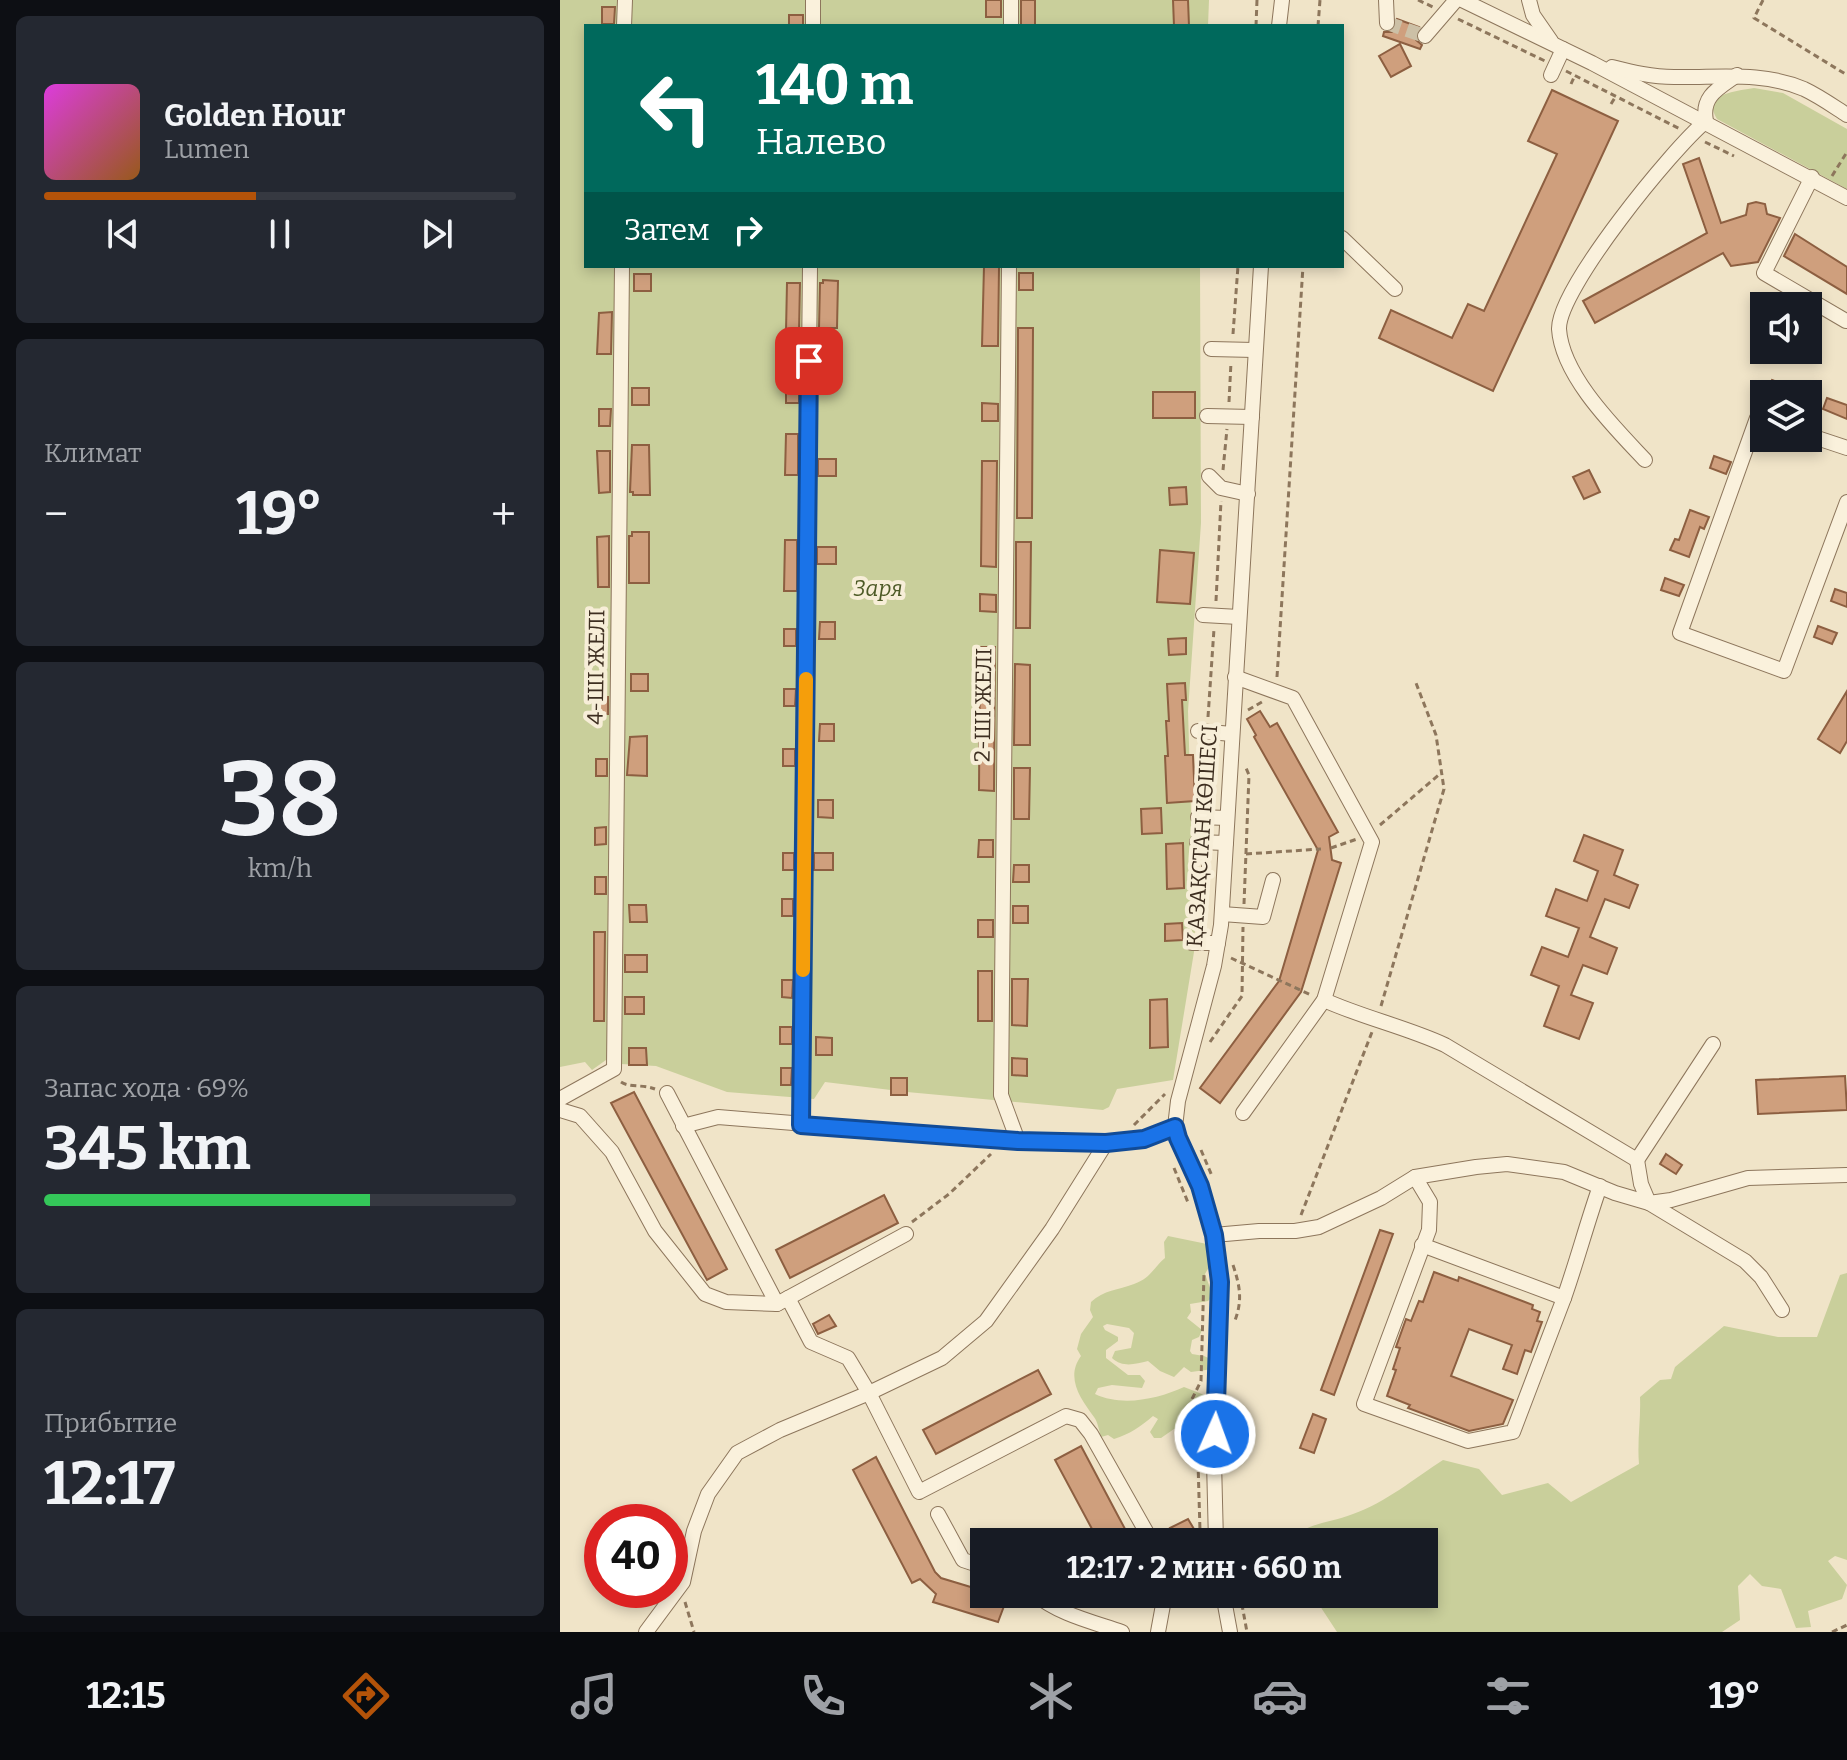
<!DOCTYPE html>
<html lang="ru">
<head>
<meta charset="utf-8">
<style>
	body { margin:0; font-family:Bitter,serif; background:#242831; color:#f1f3f6; height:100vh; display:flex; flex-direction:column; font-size:30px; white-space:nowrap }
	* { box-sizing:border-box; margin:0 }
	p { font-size:26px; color:#9ea1a6 }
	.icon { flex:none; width:44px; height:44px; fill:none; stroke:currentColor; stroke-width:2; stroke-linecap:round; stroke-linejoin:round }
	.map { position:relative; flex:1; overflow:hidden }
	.side { display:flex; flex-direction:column; gap:16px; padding:16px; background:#0d0f14; width:560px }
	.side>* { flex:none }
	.banner { position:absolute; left:24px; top:24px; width:760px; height:244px; border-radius:0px; box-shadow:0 4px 12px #0003; background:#00695c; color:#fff; overflow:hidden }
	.buttons { position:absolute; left:1190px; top:292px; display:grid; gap:16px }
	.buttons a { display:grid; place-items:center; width:72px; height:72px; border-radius:0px; background:#171b24; box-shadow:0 4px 12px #0003; font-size:40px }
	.speed { position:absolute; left:24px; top:1504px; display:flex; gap:16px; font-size:40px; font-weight:700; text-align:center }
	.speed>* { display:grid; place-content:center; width:104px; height:104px; border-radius:50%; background:#171b24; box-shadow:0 4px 12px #0003; line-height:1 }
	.speed .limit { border:12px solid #d22; background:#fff; color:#111 }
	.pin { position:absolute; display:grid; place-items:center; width:68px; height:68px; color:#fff; margin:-34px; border-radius:16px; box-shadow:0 4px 12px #0006 }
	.me { position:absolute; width:88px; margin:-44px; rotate:2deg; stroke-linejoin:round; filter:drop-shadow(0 0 6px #0008) }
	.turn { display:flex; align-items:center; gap:28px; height:168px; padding:0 40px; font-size:36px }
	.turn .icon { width:104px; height:104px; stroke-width:2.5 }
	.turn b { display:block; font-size:56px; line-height:68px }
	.then { display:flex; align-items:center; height:76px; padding:0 40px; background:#0003; gap:16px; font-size:30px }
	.big { font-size:60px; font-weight:700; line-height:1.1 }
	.side .widget { flex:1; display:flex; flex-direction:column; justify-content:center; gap:12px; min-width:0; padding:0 28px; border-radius:12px; background:#242831 }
	.side .dial { align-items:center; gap:0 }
	.dial b { font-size:104px; line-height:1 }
	.song { display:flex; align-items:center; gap:24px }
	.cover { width:96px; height:96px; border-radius:12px; background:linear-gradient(135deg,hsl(300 70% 55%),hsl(30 70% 35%)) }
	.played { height:8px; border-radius:4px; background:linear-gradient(90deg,#b45309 45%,#363941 45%) }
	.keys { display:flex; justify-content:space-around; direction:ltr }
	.heat { display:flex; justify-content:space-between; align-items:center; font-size:44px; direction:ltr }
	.charge { height:12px; border-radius:6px; background:linear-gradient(90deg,#34c759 69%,#363941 0) }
	.trip { position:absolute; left:410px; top:1528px; width:468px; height:80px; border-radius:0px; background:#171b24; box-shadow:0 4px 12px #0003; font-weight:700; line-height:80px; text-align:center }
	.tab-bar { display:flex; height:128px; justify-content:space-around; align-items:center; background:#090b0e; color:#9ea1a6 }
	.tab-bar .icon { width:56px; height:56px }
	.tab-bar .current { color:#b45309 }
	.tab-bar b { font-size:36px; color:#f1f3f6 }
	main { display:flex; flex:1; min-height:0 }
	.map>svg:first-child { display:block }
</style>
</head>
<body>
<main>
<section class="side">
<div class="widget">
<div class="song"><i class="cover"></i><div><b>Golden Hour</b><p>Lumen</p></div></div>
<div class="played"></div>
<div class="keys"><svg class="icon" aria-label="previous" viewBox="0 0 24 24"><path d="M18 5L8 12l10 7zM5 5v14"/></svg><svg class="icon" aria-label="pause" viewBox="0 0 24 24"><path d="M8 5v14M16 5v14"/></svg><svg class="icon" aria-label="next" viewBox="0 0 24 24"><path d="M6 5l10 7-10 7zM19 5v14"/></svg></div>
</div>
<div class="widget"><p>Климат</p>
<div class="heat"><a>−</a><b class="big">19°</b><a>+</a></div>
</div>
<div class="widget dial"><b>38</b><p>km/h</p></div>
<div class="widget"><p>Запас хода · 69%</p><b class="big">345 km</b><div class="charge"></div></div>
<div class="widget"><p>Прибытие</p><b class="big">12:17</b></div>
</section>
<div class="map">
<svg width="1287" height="1632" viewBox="0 0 1287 1632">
	<rect width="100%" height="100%" fill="#f0e4c8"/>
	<g fill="#c9cf9b">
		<polygon points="0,0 649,0 648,26 26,26 26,266 640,266 641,523 628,711 632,846 638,850 634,952 613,1080 557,1089 549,1107 543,1110 347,1092 265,1082 254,1099 167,1092 96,1066 61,1064 53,1055 32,1070 25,1062 0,1067"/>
		<path d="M1194 88 1223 93 1287 129V189L1157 119C1141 94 1176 91 1194 88Z"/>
		<path d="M608 1236 647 1244 656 1251 654 1258 645 1274 653 1296 648 1301 630 1304 631 1312 627 1318 642 1330 639 1337 632 1340 630 1351 632 1354 644 1356 655 1361 653 1369 631 1372 624 1367 614 1377 600 1371 588 1361C575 1364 563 1368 552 1358L555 1351 571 1348 574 1333 569 1328 547 1324 543 1326 545 1330 558 1337V1341L546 1350V1358L568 1375H580L585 1381 582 1388 552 1385 538 1388 535 1394C562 1407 598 1399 624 1387L647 1396 645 1407 639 1410 633 1428 614 1429 601 1438H594L590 1432 598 1419 593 1416C580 1427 570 1434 554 1439L548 1435 541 1437C539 1431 538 1422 534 1417 521 1399 505 1378 521 1356L517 1349 521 1334 533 1317 530 1310 531 1302C544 1290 558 1290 574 1284 591 1278 593 1268 605 1258L604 1242Z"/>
		<path d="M1287 1273V1560L1275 1556 1268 1561 1287 1585 1282 1599 1248 1611 1251 1627 1236 1628 1221 1589 1202 1586 1190 1574 1178 1586 1180 1620 1162 1632H777L758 1603 744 1598 743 1594H864V1542H725C748 1522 767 1524 793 1514 825 1503 855 1478 883 1460L919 1469 942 1495 988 1483 1011 1502 1079 1464C1077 1441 1081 1419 1080 1397L1100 1380 1111 1379 1115 1367 1164 1326 1218 1337H1257L1280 1275Z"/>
	</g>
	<g fill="#cf9f7d" stroke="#8d5f41" stroke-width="2">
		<rect x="426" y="0" width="15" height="17"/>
		<rect x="461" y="0" width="14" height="26"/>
		<polygon points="613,0 628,0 629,26 614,26"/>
		<polygon points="42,7 55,7 54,24 42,24"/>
		<rect x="229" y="15" width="14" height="11"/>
		<polygon points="837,19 859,27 855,35 856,40 862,45 860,49 823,36 824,32 832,32 835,28"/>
		<polygon points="840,44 851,66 831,77 819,56"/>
		<polygon points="992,90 1058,121 933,391 819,338 831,310 892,338 908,304 924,311 997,154 968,141"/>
		<polygon points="1139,158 1161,223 1186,215 1188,204 1196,202 1205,204 1207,214 1220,218 1198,262 1171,266 1163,253 1035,323 1023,301 1147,233 1123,164"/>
		<polygon points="1235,234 1287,267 1287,294 1224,256"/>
		<polygon points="424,266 439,267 438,346 422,346"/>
		<rect x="459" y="273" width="14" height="17"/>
		<rect x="74" y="274" width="17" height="17"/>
		<polygon points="263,280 278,281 277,328 259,328 260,283 263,283"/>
		<polygon points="227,283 240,283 239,331 226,331"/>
		<polygon points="52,312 51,354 37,354 39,313"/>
		<polygon points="458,328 473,328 472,518 457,518"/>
		<rect x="226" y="355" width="13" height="48"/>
		<polygon points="259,356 278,356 278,374 259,373"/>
		<polygon points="1212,380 1246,393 1246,394 1207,392"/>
		<rect x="72" y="388" width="17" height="17"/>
		<rect x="593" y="392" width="42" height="26"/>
		<polygon points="1267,398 1287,405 1287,419 1263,409"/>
		<polygon points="422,403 438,404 438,421 422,421"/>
		<polygon points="39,409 51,409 50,426 39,426"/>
		<polygon points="226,434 238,434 238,475 225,475"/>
		<polygon points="72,445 89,445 90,495 73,495 73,492 70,492"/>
		<polygon points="37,451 50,451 50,492 39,493"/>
		<polygon points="1154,456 1171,462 1166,474 1150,468"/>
		<rect x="258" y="459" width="18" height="17"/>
		<polygon points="422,461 437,461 436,567 421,566"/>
		<polygon points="1029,470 1040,492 1024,499 1013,477"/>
		<polygon points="626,487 627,504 610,505 609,488"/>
		<polygon points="1130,510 1149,517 1144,529 1140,527 1129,557 1110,550 1115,539 1119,540"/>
		<polygon points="72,532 89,532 89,583 69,583 69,536 72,536"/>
		<polygon points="49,536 49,587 38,587 37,537"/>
		<polygon points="225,540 237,540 237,591 224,591"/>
		<polygon points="456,542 471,542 470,628 456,628"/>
		<rect x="257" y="547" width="19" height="17"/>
		<polygon points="600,550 634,553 630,604 597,602"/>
		<polygon points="1105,578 1124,585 1119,596 1101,590"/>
		<polygon points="1275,589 1287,593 1287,607 1271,601"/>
		<polygon points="420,594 436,595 436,612 420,611"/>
		<polygon points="260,622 275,622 275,639 259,639"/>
		<polygon points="1258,626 1277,633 1272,644 1254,637"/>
		<rect x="224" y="629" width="12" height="17"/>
		<polygon points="626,638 626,654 609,655 608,639"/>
		<polygon points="420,647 435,647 434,791 419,790"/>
		<polygon points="455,664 470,665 470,745 454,745"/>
		<rect x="71" y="674" width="17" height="17"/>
		<polygon points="625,683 626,700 622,700 625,755 633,755 635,801 607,803 605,756 608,756 606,721 609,721 607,684"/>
		<polygon points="224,689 236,689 235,706 224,706"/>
		<polygon points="1287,691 1287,741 1280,753 1258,739"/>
		<rect x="36" y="697" width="12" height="17"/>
		<polygon points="700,711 710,727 717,723 778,832 769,837 772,860 781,863 741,992 660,1103 640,1088 719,981 758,850 694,737 696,735 687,719"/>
		<polygon points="260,724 274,724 274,741 259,741"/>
		<polygon points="87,736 87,776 67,775 70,737"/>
		<rect x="223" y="749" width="12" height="17"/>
		<rect x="36" y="759" width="11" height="17"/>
		<polygon points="454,768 470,768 469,819 454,819"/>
		<polygon points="258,800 273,800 273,818 258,817"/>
		<polygon points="601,808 602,833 582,834 581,809"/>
		<polygon points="46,827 46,844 35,845 35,828"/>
		<polygon points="1024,835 1063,850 1054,875 1078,885 1069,908 1045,899 1030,937 1057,948 1047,974 1023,965 1011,995 1033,1003 1019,1039 984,1026 999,986 971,975 982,947 1008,957 1019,928 986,916 996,889 1027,901 1038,871 1014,861"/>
		<polygon points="419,840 433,840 433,857 418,857"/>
		<polygon points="623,843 624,888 607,889 606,844"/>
		<rect x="223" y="853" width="11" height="17"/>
		<rect x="254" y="853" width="19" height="17"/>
		<polygon points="454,865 469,865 469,882 453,882"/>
		<rect x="35" y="877" width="11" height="17"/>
		<rect x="222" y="899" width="11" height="17"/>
		<polygon points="69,905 86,905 87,922 70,922"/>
		<rect x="453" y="906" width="15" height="17"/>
		<rect x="418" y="920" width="15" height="17"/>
		<polygon points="622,923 623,940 605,941 605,924"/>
		<polygon points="34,932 45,932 44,1021 34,1021"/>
		<rect x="65" y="955" width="22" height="17"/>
		<rect x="418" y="971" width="14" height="50"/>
		<polygon points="452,979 468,979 467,1026 452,1025"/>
		<polygon points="222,980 233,980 232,998 222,997"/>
		<rect x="65" y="997" width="19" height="17"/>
		<polygon points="607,999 608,1047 590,1048 590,1000"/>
		<rect x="220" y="1027" width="12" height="17"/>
		<polygon points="256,1037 272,1038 272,1055 256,1055"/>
		<polygon points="69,1048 86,1048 87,1065 69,1065"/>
		<polygon points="452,1058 467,1059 467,1076 452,1075"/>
		<polygon points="221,1068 232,1068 231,1085 221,1085"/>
		<polygon points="1285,1076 1287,1110 1198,1114 1196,1080"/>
		<rect x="331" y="1078" width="16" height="17"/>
		<polygon points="74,1092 167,1269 147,1280 51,1103"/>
		<polygon points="1106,1154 1122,1165 1116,1174 1100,1164"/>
		<polygon points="324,1195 338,1223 230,1278 216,1250"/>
		<polygon points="820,1230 833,1234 774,1395 761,1390"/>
		<polygon points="874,1272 898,1281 899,1277 973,1305 972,1309 980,1312 977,1321 982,1322 971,1352 965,1350 957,1374 943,1369 952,1345 909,1329 891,1376 953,1400 943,1424 909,1431 848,1408 850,1405 827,1396 836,1370 833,1369 840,1348 836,1347 846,1319 851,1321 859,1301 863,1302"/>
		<polygon points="269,1315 276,1326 258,1334 253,1324"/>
		<polygon points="478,1370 491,1394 376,1454 363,1430"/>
		<polygon points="753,1414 766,1419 754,1453 740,1448"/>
		<polygon points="521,1446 557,1514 572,1542 539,1542 495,1460"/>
		<polygon points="316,1457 375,1572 381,1578 424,1591 424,1594 447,1598 438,1622 373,1602 376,1594 360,1579 352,1583 293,1470"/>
		<polygon points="628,1519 634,1529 616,1538 610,1528"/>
	</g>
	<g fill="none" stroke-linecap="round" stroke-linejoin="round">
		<polyline stroke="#ccc0a6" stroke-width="14" stroke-dasharray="14 7" stroke-linecap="butt" points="827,23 865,36"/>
		<defs>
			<g id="minor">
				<polyline points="826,0 827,23"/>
				<polyline points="902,0 1032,63 1287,198"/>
				<polyline points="969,0 973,15 991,41"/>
				<polyline points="64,26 65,0"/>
				<polyline points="253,26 253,0"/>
				<polyline points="451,26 451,0"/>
				<polyline points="719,26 722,0"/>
				<polyline points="865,36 896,0"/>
				<path d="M1052 67C1072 72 1092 77 1114 77 1158 78 1202 71 1244 89 1259 96 1273 106 1287 115"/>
				<polyline points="991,75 1003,49"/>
				<polyline points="1252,177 1204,273 1286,321"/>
				<polyline points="782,238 835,289"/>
				<polyline points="449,266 441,1095 458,1141"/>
				<polyline points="651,349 694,350"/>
				<polyline points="647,416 692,417"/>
				<polyline points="1204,420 1197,418 1120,633 1224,671 1287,502"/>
				<polyline points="1248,435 1287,448"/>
				<path d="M1085 460C1055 428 1002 376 999 329 998 289 1113 148 1146 121 1141 96 1159 88 1177 75"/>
				<polyline points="649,476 661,488 688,494"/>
				<polyline points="643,615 679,617"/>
				<polyline points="675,677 733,698 812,842 764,1000 683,1113"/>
				<polyline points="638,731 672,734"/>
				<polyline points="638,817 667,818"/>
				<polyline points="637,842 666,843"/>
				<polyline points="662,914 703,917 713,880"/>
				<polyline points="632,943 658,943"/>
				<path d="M764 1000C804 1018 846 1027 885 1045L1077 1160 1153 1044"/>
				<polyline points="107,1093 217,1304 346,1234"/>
				<polyline points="0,1099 54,1069 62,266"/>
				<polyline points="0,1110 20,1116 52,1152 95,1231 145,1294 166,1302 217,1304"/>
				<polyline points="241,1125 250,266"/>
				<polyline points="123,1126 158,1117 458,1141 546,1143"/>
				<polyline points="1077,1160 1081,1184 1089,1203 1185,1261 1201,1277 1222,1310"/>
				<polyline points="855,1177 870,1202 869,1230 804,1404 908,1441 953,1432 1004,1298"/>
				<polyline points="654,1235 699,1231 735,1231 759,1227 821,1198 855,1177 916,1167 947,1164 1004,1172 1055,1193 1089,1203 1111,1200 1188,1178 1287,1175"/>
				<path d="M862 1245 1004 1298C1017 1261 1027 1223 1040 1186"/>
				<polyline points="228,1298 251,1342 288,1358 309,1393 359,1492 506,1416 520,1420 531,1434 592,1542"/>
				<polyline points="378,1514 403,1560 424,1567"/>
				<polyline points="656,1542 654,1461 660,1282 654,1235 649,1216 640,1186 618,1138 615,1127 618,1101 654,966 661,925 701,266"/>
				<path d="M475 1594C498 1614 533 1622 562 1632"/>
				<polyline points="663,1594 670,1632"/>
				<polyline points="86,1632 123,1582 134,1531 148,1494 177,1453 220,1430 309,1393 382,1358 426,1321 492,1229 546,1143 584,1139 615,1127"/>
				<polyline points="598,1632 605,1594"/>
			</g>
		</defs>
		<use href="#minor" stroke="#8d765c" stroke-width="16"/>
		<g stroke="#8d765c" stroke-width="3" stroke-dasharray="6 4" stroke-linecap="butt">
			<polyline points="858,0 873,7"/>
			<polyline points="1203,0 1194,18 1287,75"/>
			<polyline points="898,19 985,61"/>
			<polyline points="696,26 697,0"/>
			<polyline points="758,26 760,0"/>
			<polyline points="1006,71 1120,129"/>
			<polyline points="1011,84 1015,75"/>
			<polyline points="1051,104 1056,96"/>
			<polyline points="1145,142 1174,156"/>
			<polyline points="1272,176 1287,152"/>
			<polyline points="673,334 678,266"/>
			<polyline points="669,402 671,362"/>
			<polyline points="663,470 667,429"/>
			<polyline points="656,601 661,501"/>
			<polyline points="717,677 743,266"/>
			<polyline points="688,710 702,702"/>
			<polyline points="648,717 654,629"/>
			<polyline points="644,805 646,745"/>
			<polyline points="820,825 881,773"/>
			<polyline points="771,848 797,839"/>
			<polyline points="686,854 761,849"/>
			<polyline points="684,904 689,775 686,768"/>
			<polyline points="640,929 643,857"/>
			<polyline points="671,958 751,995"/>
			<polyline points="821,1006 884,789 876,735 856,683"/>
			<polyline points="650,1042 682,996 683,927"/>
			<path d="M61 1082C70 1088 82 1084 95 1089"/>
			<polyline points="574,1125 605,1094"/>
			<polyline points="641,1150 652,1176"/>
			<polyline points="614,1168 629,1205"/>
			<polyline points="741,1215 812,1032"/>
			<polyline points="352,1222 389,1194 431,1154"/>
			<path d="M673 1265C680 1286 683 1301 674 1323"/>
			<polyline points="639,1447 630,1424 631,1401 641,1381 644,1274"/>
			<polyline points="638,1462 640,1531"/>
			<polyline points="680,1594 687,1632"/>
			<polyline points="125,1602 134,1632"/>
			<polyline points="1272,1632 1287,1625"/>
		</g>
		<use href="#minor" stroke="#faf1dc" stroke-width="14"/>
	</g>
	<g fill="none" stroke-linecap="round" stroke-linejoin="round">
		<defs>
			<polyline id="route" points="249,361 241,1125 458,1141 546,1143 584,1139 615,1127 618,1138 640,1186 654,1235 660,1282 655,1434"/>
		</defs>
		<use href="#route" stroke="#114b97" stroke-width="20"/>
		<use href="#route" stroke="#1a73e8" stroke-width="14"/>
		<polyline stroke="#f59e0b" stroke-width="14" points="243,970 246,679"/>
	</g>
	<g text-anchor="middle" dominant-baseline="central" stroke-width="8" stroke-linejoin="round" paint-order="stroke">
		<g font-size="22" font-style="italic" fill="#4d5a26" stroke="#f7eed8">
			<text x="318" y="588">Заря</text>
		</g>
		<g font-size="22" fill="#3d2e20" stroke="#f7eed8">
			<text transform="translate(36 667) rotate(-89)">4-ШІ ЖЕЛІ</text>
			<text transform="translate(423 705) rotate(-89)">2-ШІ ЖЕЛІ</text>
			<text transform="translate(642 836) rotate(-86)">ҚАЗАҚСТАН КӨШЕСІ</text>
		</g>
	</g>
</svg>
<div class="buttons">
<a><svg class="icon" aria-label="sound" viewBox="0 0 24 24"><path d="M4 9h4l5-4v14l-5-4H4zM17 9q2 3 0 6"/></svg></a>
<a><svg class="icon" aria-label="layers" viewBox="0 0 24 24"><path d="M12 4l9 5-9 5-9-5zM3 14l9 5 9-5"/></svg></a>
</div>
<div class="speed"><div class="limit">40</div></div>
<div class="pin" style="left:249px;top:361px;background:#d93025"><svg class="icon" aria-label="arrive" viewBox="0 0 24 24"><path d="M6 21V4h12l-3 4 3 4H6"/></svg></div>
<svg class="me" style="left:655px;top:1434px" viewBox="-20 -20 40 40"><circle r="17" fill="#1a73e8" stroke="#fff" stroke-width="3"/><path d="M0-11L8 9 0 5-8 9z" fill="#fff"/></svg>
<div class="trip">12:17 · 2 мин · 660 m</div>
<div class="banner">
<div class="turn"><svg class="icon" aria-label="left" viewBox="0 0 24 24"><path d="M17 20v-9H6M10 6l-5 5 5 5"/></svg><div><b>140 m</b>Налево</div></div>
<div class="then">Затем<svg class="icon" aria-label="right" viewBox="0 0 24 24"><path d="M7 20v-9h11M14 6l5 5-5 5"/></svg></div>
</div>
</div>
</main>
<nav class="tab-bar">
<b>12:15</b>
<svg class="icon current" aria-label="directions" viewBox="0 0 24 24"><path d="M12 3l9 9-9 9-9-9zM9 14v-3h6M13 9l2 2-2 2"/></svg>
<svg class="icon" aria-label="music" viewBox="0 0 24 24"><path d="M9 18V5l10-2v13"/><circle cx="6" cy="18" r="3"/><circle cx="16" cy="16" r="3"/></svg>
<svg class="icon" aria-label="phone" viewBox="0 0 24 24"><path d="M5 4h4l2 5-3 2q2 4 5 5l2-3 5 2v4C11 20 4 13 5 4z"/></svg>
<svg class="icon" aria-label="climate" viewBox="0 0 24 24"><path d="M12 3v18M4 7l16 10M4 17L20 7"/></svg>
<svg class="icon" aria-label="car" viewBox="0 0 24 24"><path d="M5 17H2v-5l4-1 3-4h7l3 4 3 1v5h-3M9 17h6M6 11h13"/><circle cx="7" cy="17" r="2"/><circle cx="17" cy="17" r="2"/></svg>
<svg class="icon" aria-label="filters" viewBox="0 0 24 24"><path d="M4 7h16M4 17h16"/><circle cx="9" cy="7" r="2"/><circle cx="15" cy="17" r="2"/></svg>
<b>19°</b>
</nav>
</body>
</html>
